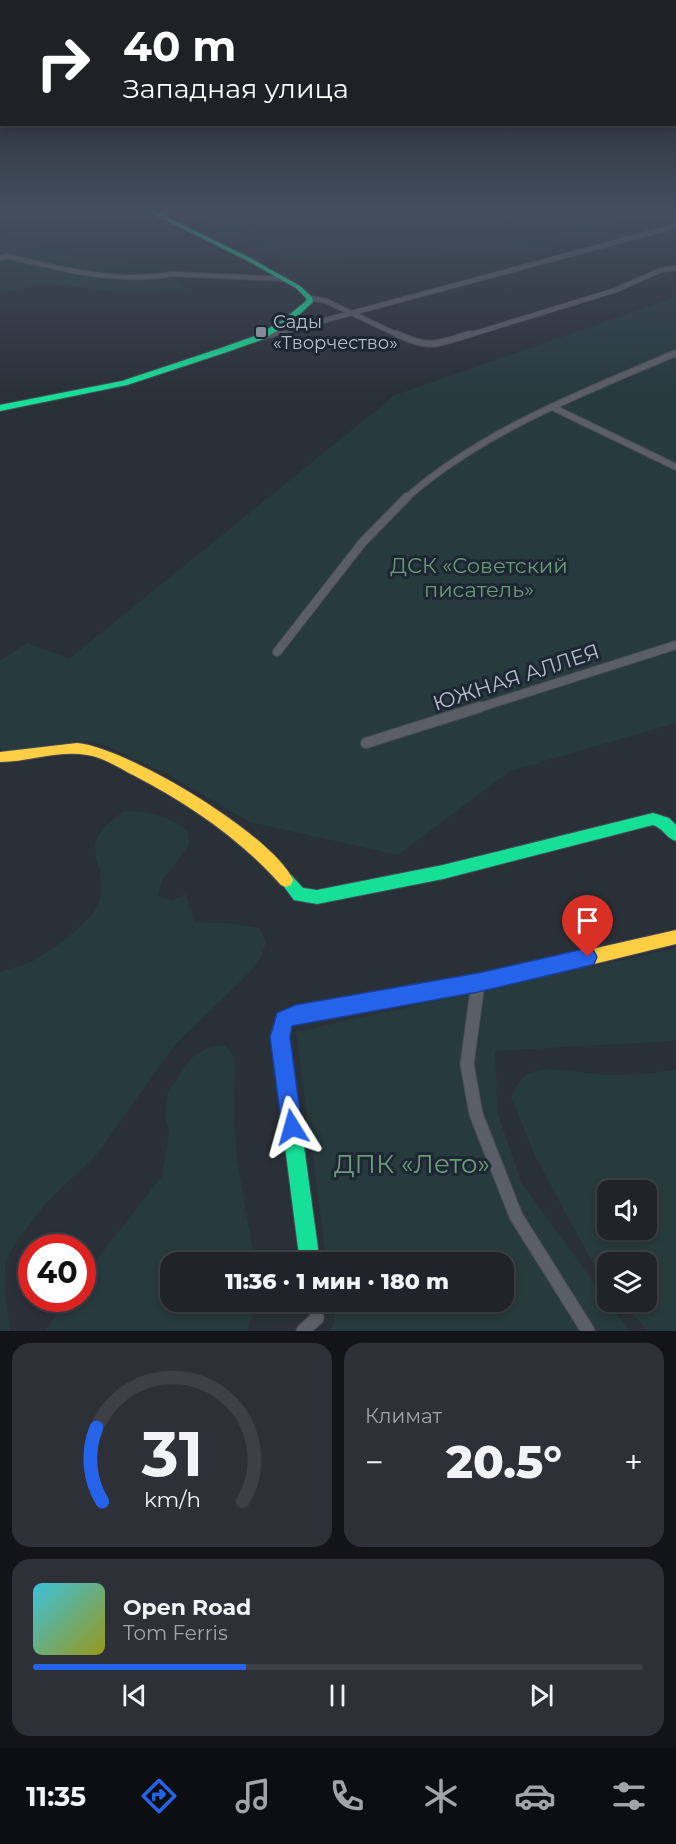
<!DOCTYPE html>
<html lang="ru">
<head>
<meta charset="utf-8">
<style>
	body { margin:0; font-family:Montserrat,sans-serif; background:#2d3036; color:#f1f3f6; height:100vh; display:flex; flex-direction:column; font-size:22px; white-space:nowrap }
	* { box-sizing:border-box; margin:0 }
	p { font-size:20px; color:#a2a4a8 }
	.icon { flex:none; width:33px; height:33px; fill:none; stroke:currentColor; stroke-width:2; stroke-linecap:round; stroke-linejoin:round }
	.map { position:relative; height:1331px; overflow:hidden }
	.panel { display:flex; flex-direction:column; gap:12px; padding:12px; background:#121417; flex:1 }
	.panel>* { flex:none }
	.top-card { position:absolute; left:0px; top:0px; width:676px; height:126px; box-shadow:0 3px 9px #0003,0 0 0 2px #3d4147; background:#202124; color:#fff; overflow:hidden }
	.buttons { position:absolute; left:597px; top:1180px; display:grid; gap:12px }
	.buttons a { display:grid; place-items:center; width:60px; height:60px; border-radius:12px; background:#20242a; box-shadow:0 3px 9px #0003,0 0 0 2px #3d4147; font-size:30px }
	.speed { position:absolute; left:18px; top:1234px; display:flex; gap:12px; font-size:30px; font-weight:700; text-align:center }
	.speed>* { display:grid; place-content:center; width:78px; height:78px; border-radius:50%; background:#20242a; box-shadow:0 3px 9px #0003,0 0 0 2px #3d4147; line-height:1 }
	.speed .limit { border:9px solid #d22; background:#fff; color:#111 }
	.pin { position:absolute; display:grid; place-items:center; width:51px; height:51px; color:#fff; margin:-62px -26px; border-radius:50% 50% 50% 0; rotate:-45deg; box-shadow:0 0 6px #0007 }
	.pin .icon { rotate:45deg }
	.me { position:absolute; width:66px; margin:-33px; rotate:352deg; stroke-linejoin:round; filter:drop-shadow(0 0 4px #0008) }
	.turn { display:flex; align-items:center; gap:21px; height:126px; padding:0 24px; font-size:27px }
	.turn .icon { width:78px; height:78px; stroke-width:2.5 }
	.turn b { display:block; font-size:42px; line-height:51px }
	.big { font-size:45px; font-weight:800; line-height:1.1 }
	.panel .card { flex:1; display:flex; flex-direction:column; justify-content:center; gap:9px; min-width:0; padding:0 21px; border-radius:18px; background:#2d3036 }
	.panel .dial { align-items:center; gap:0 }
	.dial svg { height:156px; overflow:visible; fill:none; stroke:#3d4147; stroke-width:7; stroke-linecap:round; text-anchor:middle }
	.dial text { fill:#f1f3f6; stroke:none }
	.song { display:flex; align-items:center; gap:18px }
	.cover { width:72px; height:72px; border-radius:9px; background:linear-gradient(135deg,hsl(190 70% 55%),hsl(60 70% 35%)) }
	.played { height:6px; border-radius:3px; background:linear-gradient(90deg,#2563eb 35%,#3d4147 35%) }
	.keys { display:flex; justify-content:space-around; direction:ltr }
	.heat { display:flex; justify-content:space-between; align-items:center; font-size:33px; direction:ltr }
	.panel .tiles { flex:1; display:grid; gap:12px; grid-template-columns:1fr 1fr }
	.card:last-child { grid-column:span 2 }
	.trip { position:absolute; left:160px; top:1252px; width:354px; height:60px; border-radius:18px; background:#20242a; box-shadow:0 3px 9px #0003,0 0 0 2px #3d4147; font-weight:800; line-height:60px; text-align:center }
	.dock { display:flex; height:96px; justify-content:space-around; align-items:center; background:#0d0e11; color:#a2a4a8 }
	.dock .icon { width:42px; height:42px }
	.dock .active { color:#2563eb }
	.dock b { font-size:27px; color:#f1f3f6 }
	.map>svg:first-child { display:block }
</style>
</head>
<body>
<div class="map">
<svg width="676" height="1331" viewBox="0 0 676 1331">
	<rect width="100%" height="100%" fill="#2a3038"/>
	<g fill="#273a3e" fill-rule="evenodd">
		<polygon points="172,209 669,209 502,255 286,258"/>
		<polygon points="0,236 101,263 158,264 188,291 122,292 40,283 0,294"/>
		<polygon points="676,297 676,723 510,771 398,855 250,822 169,775 103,744 76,741 7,753 0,747 0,661 28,643 69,659 395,395"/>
		<path d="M124 811C146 811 171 816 188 831L189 845 162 881 158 895 171 901 186 894 194 922 227 923 259 928 266 942 261 957 251 971 174 1046 96 1155 48 1201 18 1239 5 1262 6 1296 10 1331H0V972C10 968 22 966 31 962 48 953 92 922 98 904 114 860 67 851 124 811Z"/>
		<polygon points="676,948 676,1041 495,1051 498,1114 521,1182 629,1331 328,1331 335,1324 332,1302 504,1302 504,1263 327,1263 296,1032"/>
		<polygon points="226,1045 235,1059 234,1119 237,1161 255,1263 171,1263 171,1302 258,1302 247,1331 45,1331 67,1299 82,1299 83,1277 162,1176 169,1133 165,1112 168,1092 191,1058 208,1048"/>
		<path d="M551 1069 607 1075 643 1074 676 1070V1331H648L622 1302H646V1263H608L607 1284 594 1265 536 1158 511 1097C521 1075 527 1071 551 1069ZM608 1191H646V1230H608Z"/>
	</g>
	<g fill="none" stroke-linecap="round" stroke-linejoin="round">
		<defs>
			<g id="street-far4">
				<path d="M0 258 7 256C60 269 117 284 172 274L284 279"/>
				<polyline points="310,298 326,301 400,336"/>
				<polyline points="266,336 676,226"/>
				<polyline points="466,336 616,290 661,270 676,268"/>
			</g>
			<g id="street-far3">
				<path d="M397 334C431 350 436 344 470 334"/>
				<polyline points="261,337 272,334"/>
				<polyline points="552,407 676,467"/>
				<path d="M406 498C484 430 582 393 676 353"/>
			</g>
			<g id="street-far2">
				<polyline points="277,652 362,543 407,497"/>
				<polyline points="475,709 676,645"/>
			</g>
			<polyline id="street-far1" points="366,743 480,707"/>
			<g id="street">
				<polyline points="478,983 467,1064 476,1114 516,1216 588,1331"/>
				<polyline points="303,1331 317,1318 315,1302"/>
			</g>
			<g id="fast">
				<polygon points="143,209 151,209 252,259 300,286 312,297 313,302 289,324 261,340 227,352 127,385 0,411 0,405 122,381 221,348 255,336 283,320 306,301 306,298 296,288 248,261"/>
				<path d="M653 813 669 818 676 825V841C666 838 663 828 653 825L443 879 317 904 294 900 279 880 281 875 286 873 291 875 303 888 317 890 443 865Z"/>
				<polygon points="557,957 563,959 565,965 563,971 557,973 478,991 297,1022 291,1025 289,1037 320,1263 300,1263 271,1037 278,1014 295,1006 478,975"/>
			</g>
			<g id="slow">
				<path d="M77 743C126 747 273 835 293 880L291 885 286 887 281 885C239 838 189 804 133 775 119 768 103 757 87 755 58 750 29 762 0 762V752Z"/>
				<polygon points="676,930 676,944 557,973 551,971 549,965 551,959 557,957"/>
			</g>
		</defs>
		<use href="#street-far4" stroke="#484c55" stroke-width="6"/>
		<use href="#street-far3" stroke="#484c55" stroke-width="8"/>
		<use href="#street-far2" stroke="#484c55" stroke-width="10"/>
		<use href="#street-far1" stroke="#484c55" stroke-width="12"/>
		<use href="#street" stroke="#484c55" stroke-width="15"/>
		<use href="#fast" stroke="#484c55" stroke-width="2"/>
		<use href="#slow" stroke="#484c55" stroke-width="2"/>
		<use href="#street-far4" stroke="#5a5e66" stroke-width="4.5"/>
		<use href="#street-far3" stroke="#5a5e66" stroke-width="6"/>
		<use href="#street-far2" stroke="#5a5e66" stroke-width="8"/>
		<use href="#street-far1" stroke="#5a5e66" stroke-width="10"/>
		<use href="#street" stroke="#5a5e66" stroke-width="13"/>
		<use href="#fast" fill="#16e098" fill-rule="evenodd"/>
		<use href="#slow" fill="#ffcf43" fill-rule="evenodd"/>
	</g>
	<linearGradient id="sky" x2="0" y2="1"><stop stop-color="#171a1f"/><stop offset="0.53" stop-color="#444e5e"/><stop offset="1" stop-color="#444e5e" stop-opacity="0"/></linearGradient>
	<rect width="676" height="395" fill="url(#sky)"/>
	<polygon fill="#2563eb" stroke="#184099" stroke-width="1.5" points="588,948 594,951 597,957 594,964 588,966 478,992 292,1026 290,1037 302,1127 299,1135 292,1138 285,1135 282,1127 270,1037 277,1013 295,1005 478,973"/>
	<rect fill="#848b96" stroke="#1d2633" stroke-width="2" x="255" y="326" width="12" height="12" rx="3"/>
	<g text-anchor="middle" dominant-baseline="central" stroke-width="6" stroke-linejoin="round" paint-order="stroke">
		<g font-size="18" fill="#b4bcc9" stroke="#1d2633" text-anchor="start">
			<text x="273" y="322">Сады<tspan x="273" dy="21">«Творчество»</tspan></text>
		</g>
		<g font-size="21" fill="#6b9a76" stroke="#1d2633">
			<text x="479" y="565">ДСК «Советский<tspan x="479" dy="24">писатель»</tspan></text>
		</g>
		<g font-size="21" fill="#b4bcc9" stroke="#1d2633">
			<text transform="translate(516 677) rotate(-18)">ЮЖНАЯ АЛЛЕЯ</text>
		</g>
		<g font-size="26" fill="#6b9a76" stroke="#1d2633">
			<text x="412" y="1164">ДПК «Лето»</text>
		</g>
	</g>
</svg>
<div class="buttons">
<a><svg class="icon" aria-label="sound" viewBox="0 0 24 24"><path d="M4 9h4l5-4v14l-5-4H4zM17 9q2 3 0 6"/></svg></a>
<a><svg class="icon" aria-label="layers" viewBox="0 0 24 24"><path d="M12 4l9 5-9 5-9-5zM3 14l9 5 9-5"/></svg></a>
</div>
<div class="speed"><div class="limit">40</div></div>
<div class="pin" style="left:588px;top:957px;background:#d93025"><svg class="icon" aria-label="arrive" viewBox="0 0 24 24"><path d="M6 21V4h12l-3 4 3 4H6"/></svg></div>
<svg class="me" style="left:292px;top:1127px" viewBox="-20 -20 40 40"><path d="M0-17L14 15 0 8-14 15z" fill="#2563eb" stroke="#fff" stroke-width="4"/></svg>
<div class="trip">11:36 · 1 мин · 180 m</div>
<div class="top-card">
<div class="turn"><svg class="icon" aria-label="right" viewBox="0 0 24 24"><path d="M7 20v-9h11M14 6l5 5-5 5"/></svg><div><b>40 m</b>Западная улица</div></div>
</div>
</div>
<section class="panel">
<div class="tiles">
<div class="card dial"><svg viewBox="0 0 100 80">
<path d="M14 69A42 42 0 1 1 86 69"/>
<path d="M14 69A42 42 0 0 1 11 31" stroke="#2563eb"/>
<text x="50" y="56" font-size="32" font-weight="700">31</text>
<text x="50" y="72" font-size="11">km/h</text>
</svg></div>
<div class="card"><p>Климат</p>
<div class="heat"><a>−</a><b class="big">20.5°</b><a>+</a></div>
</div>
<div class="card">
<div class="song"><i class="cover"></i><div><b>Open Road</b><p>Tom Ferris</p></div></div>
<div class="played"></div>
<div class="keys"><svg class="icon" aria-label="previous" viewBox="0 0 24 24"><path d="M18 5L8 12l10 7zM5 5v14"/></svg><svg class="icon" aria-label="pause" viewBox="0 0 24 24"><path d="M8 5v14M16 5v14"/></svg><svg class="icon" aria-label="next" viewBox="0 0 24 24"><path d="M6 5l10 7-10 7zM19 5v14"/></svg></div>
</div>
</div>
</section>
<nav class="dock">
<b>11:35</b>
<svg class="icon active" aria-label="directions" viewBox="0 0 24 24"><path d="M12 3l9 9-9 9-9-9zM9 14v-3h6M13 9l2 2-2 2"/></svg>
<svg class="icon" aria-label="music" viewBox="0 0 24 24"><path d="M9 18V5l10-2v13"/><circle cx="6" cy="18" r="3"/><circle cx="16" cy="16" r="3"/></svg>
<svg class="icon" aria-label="phone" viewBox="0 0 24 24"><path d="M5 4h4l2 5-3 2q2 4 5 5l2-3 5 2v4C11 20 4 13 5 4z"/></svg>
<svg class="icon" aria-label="climate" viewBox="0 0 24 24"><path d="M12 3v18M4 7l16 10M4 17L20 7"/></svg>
<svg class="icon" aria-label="car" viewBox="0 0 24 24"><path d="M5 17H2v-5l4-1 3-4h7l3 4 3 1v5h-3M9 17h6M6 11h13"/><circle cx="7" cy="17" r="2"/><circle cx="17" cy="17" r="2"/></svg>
<svg class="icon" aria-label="filters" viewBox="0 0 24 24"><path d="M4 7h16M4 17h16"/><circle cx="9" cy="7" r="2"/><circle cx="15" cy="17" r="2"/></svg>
</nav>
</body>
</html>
